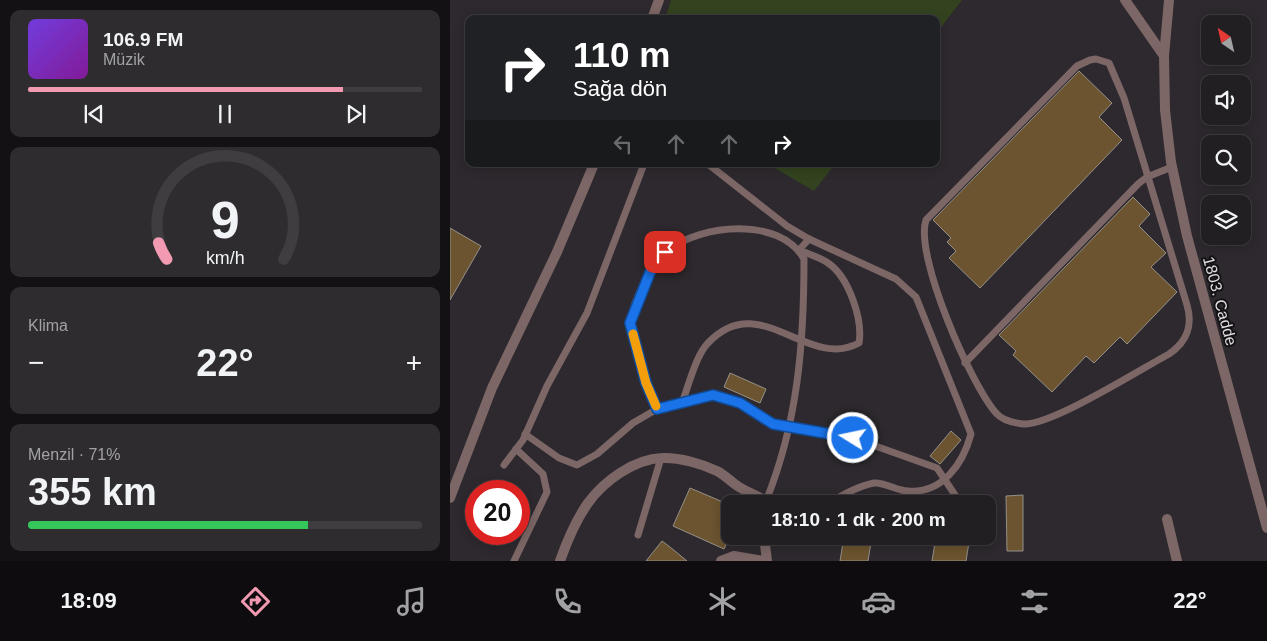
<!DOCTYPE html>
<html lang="tr">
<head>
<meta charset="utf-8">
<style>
	body { margin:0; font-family:Helvetica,sans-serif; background:#2e2c2f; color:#f1f3f6; height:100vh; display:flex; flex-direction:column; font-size:19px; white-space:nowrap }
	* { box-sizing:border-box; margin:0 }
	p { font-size:16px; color:#a2a2a5 }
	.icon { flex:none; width:28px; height:28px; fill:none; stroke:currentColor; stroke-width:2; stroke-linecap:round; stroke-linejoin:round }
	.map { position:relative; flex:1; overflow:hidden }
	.panel { display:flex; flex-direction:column; gap:10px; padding:10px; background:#131113; width:450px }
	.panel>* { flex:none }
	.banner { position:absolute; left:15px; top:15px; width:475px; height:152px; border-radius:10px; box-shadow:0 2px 12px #0003,0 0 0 1px #3f3d40; background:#202124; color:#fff; overflow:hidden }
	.needle { width:32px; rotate:326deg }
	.fabs { position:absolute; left:751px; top:15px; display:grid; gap:10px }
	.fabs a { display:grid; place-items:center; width:50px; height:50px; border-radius:10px; background:#221f22; box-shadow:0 2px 12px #0003,0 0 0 1px #3f3d40; font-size:25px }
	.speed { position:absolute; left:15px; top:480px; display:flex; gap:10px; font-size:25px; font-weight:700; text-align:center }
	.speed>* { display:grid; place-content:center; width:65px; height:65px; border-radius:50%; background:#221f22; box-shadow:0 2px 12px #0003,0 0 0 1px #3f3d40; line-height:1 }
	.speed .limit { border:8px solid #d22; background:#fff; color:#111 }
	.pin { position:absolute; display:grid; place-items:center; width:42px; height:42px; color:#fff; margin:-21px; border-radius:10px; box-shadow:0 2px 8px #0006 }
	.me { position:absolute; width:55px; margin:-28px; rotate:280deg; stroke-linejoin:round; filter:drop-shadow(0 0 4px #0008) }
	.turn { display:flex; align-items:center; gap:18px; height:105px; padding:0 25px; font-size:22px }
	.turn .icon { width:65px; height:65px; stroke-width:2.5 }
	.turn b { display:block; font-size:35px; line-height:42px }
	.lanes { display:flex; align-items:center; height:48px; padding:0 25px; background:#0003; justify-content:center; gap:25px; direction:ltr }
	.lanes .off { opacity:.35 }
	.big { font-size:38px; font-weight:700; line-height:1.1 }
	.panel .card { flex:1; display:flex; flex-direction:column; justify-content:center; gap:8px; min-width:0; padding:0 18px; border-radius:10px; background:#2e2c2f }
	.panel .dial { align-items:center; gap:0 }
	.dial svg { height:130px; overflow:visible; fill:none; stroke:#3f3d40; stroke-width:7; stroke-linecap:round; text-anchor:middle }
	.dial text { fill:#f1f3f6; stroke:none }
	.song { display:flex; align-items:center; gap:15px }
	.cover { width:60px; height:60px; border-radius:8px; background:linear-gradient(135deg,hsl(260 70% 55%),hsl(290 70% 35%)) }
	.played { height:5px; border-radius:2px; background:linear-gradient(90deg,#f19ab1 80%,#3f3d40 80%) }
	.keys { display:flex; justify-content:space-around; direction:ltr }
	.heat { display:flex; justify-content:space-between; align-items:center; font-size:28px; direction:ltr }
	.charge { height:8px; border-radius:4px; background:linear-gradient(90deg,#34c759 71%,#3f3d40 0) }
	.trip { position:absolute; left:271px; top:495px; width:275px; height:50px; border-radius:10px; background:#221f22; box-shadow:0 2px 12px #0003,0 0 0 1px #3f3d40; font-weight:700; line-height:50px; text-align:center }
	.tabs { display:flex; height:80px; justify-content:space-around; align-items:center; background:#0e0c0e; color:#a2a2a5 }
	.tabs .icon { width:35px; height:35px }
	.tabs .current { color:#f19ab1 }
	.tabs b { font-size:22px; color:#f1f3f6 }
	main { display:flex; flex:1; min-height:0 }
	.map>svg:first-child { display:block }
</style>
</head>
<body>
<main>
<section class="panel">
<div class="card">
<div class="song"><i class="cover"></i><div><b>106.9 FM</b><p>Müzik</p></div></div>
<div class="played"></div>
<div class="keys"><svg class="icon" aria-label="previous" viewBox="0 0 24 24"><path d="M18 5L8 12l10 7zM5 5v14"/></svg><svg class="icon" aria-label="pause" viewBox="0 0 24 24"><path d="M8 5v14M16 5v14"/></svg><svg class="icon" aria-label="next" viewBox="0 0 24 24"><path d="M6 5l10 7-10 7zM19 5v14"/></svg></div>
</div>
<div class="card dial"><svg viewBox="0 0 100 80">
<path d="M14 69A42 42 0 1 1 86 69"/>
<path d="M14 69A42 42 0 0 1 9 59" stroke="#f19ab1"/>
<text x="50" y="56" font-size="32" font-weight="700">9</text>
<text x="50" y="72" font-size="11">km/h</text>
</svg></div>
<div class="card"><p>Klima</p>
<div class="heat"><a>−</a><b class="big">22°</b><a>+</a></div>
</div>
<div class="card"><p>Menzil · 71%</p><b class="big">355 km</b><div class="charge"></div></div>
</section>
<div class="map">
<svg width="817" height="561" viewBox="0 0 817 561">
	<rect width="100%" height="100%" fill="#2d292e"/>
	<g fill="#33431f">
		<polygon points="221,0 512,0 486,34 486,19 215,19"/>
		<polygon points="318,164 385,164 364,191"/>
	</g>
	<g fill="#6b542f" stroke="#95918a">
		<polygon points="629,71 662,103 649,117 672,140 530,288 499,258 506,251 497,242 501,238 483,220"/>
		<polygon points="683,197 700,214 689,226 716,253 701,267 727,292 677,344 670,337 644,363 636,356 602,392 563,355 566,351 549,335"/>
		<polygon points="0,228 31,246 0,300"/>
		<polygon points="280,373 316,389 310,403 274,387"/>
		<polygon points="501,431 511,440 490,464 480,456"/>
		<polygon points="240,488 280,505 280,536 274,549 223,526"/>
		<polygon points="573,495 573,551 557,551 556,496"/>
		<polygon points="394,536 422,536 418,561 390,561"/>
		<polygon points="486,536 520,536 516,561 482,561"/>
		<polygon points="212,541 220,547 237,561 196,561"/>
	</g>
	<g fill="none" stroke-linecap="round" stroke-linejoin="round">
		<g stroke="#7c6666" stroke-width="7">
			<path d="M646 59 659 63 674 98 737 305C743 325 737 342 719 354 691 369 601 426 573 424 564 423 552 420 546 413 521 385 464 255 476 220L627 66 640 60Z"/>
			<path d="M258 164 337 226 359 239 446 279 466 297 521 434C513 464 492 494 458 491 447 491 435 482 424 483 408 486 392 495 378 504"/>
			<polyline points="515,363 688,184 697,177 722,167"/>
			<path d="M232 403C238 387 246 355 258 343 310 288 357 371 409 343 413 320 399 277 378 263 370 257 358 254 349 250L359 239"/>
			<path d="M207 409C200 394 178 336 180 322 183 302 201 263 217 251 250 224 330 216 354 259 354 343 348 422 316 501"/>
			<polyline points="75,434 109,458 127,465 147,454 183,423 207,409 263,395 290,403 323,424 403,438 487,468 511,504"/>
			<polyline points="54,465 73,440 97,386 137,313 194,164"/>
			<polyline points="188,535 211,458"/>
			<polyline points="64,561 97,492 93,474 66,449"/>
		</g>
		<g stroke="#7c6666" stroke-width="10">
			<polyline points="675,0 714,56 715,110 721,162 737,236 817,528"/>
			<polyline points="202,19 209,0"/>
			<polyline points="714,56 719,0"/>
			<polyline points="0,498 42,388 107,252 144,164"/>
			<polyline points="717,519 727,561"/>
			<polyline points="314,536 317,561"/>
			<path d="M110 561C117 541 126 520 138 503 154 481 184 459 212 458 229 457 252 464 267 471 275 475 281 482 289 487 298 492 307 496 316 501V504"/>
			<polyline points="271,561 284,556 313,561"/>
		</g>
	</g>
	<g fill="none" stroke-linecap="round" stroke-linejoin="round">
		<defs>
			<polyline id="route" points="215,252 201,270 180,323 196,383 207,409 263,395 290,403 323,424 403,438"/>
		</defs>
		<use href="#route" stroke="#114b97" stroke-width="12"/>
		<use href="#route" stroke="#1a73e8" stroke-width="9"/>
		<polyline stroke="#f59e0b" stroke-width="9" points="183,334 196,383 206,406"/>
	</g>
	<g text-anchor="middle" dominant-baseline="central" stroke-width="4" stroke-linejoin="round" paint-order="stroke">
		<g font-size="16" fill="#e1dee2" stroke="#141214">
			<text transform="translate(770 301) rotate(75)">1803. Cadde</text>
		</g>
	</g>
</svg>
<div class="fabs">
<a><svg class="needle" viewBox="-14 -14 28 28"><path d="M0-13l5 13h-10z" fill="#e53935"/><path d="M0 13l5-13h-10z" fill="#a2a2a5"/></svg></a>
<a><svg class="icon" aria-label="sound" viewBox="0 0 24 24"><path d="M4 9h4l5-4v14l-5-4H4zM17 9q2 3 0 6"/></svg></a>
<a><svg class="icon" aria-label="search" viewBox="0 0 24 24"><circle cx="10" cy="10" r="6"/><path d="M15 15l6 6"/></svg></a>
<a><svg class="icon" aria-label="layers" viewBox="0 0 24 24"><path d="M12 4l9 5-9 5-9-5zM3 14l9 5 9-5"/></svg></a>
</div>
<div class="speed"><div class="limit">20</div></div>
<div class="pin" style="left:215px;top:252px;background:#d93025"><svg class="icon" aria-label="arrive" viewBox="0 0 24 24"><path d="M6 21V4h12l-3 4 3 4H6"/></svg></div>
<svg class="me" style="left:403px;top:438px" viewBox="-20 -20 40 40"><circle r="17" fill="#1a73e8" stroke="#fff" stroke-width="3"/><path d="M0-11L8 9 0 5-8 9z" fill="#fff"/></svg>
<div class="trip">18:10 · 1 dk · 200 m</div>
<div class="banner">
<div class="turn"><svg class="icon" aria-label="right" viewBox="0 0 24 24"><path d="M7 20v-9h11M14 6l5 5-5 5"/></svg><div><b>110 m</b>Sağa dön</div></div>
<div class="lanes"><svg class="icon off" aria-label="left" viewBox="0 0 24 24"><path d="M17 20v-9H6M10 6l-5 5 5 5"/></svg><svg class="icon off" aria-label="ahead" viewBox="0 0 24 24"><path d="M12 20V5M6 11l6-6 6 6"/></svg><svg class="icon off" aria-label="ahead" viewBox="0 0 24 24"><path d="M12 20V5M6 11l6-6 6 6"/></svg><svg class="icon" aria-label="right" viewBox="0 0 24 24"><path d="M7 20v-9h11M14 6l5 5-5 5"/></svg></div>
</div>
</div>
</main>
<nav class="tabs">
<b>18:09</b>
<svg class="icon current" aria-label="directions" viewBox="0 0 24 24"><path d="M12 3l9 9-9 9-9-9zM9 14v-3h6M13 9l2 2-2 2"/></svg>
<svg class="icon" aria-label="music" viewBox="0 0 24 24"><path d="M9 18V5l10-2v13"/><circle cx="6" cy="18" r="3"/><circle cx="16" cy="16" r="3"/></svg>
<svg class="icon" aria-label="phone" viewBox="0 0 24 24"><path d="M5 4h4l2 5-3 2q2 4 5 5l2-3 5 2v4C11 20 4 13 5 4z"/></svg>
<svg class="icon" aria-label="climate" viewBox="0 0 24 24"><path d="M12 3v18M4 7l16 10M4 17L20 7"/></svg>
<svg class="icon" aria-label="car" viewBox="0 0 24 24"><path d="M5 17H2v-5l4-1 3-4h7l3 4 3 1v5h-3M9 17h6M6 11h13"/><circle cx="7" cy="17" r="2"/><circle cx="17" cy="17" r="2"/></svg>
<svg class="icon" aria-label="filters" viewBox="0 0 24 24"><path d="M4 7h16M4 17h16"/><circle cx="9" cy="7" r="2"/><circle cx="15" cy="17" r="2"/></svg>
<b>22°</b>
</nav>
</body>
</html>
